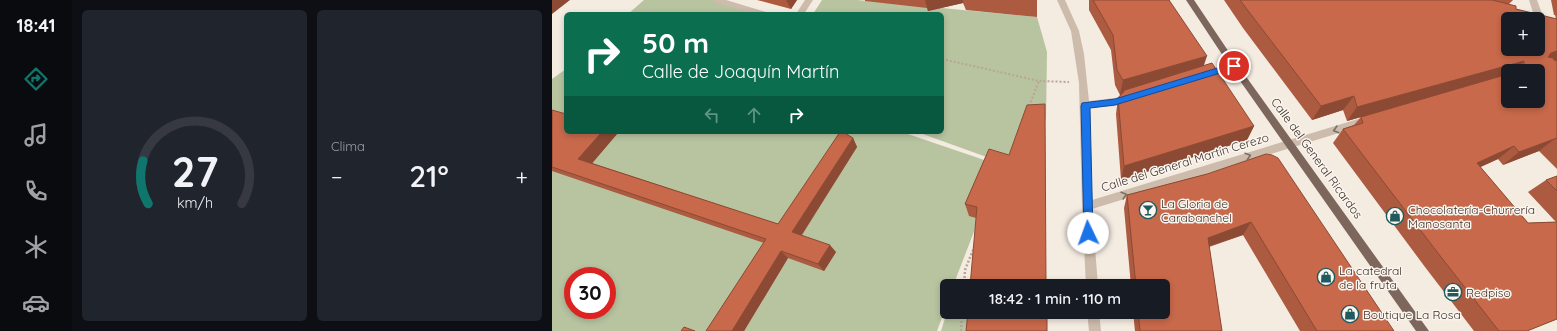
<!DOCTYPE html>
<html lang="es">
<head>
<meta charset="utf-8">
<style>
	body { margin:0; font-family:Quicksand,sans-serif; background:#20242c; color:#f1f3f6; height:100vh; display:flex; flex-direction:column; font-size:15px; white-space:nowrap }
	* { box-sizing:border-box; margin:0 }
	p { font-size:13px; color:#9ea1a6 }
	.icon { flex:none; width:22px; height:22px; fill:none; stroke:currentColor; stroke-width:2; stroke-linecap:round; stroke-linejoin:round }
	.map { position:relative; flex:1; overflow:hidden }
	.sheet { display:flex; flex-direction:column; gap:10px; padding:10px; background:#0d0f14; width:480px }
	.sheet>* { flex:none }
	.top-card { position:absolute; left:12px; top:12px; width:380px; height:122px; border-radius:6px; box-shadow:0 2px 6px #0003; background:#0b6e4f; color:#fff; overflow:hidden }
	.buttons { position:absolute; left:949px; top:12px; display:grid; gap:8px }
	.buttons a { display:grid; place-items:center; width:44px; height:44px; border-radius:6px; background:#171b24; box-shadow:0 2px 6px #0003; font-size:20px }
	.speed { position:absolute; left:12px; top:267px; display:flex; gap:8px; font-size:20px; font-weight:700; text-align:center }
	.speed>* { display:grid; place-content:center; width:52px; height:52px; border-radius:50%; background:#171b24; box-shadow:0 2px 6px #0003; line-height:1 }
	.speed .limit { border:6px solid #d22; background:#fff; color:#111 }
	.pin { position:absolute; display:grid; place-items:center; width:34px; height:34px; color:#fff; margin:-17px; border:2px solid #fff; border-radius:50%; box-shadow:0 1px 4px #0007 }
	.me { position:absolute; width:44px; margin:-22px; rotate:357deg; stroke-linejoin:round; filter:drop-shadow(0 0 3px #0008) }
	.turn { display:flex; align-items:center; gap:14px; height:84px; padding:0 12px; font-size:18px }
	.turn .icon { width:52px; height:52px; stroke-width:2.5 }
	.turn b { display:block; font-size:28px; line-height:34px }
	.lanes { display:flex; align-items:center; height:38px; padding:0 12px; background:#0003; justify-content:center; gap:20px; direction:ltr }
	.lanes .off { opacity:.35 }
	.big { font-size:30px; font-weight:600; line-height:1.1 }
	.sheet .tile { flex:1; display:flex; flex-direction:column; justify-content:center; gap:6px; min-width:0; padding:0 14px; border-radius:6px; background:#20242c }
	.sheet .dial { align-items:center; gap:0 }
	.dial svg { height:104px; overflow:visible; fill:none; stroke:#363941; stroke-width:7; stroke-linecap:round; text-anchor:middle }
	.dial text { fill:#f1f3f6; stroke:none }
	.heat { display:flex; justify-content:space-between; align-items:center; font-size:22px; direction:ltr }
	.sheet .tiles { flex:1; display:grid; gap:10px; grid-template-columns:repeat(2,1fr) }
	.trip { position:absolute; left:388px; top:279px; width:230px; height:40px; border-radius:6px; background:#171b24; box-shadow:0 2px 6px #0003; font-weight:600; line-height:40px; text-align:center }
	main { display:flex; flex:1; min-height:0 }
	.dock { display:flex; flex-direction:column; width:72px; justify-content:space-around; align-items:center; background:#090b0e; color:#9ea1a6 }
	.dock .icon { width:28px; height:28px }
	.dock .current { color:#0f766e }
	.dock b { font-size:18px; color:#f1f3f6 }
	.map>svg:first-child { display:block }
</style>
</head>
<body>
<main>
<nav class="dock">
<b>18:41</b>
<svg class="icon current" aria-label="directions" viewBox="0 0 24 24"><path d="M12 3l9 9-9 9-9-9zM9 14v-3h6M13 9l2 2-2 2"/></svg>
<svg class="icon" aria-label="music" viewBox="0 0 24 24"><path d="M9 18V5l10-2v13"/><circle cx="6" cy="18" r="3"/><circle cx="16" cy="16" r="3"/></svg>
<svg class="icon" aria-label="phone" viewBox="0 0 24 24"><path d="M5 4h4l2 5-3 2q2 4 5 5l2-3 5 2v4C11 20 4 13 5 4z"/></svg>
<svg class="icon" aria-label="climate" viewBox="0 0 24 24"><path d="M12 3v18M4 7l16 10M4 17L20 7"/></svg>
<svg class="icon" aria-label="car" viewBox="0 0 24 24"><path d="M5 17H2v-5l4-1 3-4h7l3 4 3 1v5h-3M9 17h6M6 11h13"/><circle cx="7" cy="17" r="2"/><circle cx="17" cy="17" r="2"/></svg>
</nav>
<section class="sheet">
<div class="tiles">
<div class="tile dial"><svg viewBox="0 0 100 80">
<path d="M14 69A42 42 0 1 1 86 69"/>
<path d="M14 69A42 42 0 0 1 10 36" stroke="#0f766e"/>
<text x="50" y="56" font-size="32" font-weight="700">27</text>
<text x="50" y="72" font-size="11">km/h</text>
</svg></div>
<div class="tile"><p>Clima</p>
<div class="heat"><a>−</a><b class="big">21°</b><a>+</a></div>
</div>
</div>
</section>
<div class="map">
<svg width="1005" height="331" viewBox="0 0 1005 331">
	<rect width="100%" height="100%" fill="#f4ebe1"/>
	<g fill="#b8c4a0" fill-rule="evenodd">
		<polygon points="92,0 165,0 211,14 76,14"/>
		<polygon points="270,0 305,0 485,17 495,52 494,119 457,172 443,160 365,132 390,132 390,14 261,14"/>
		<path d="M14 69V132H350L441 163 445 172 401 286H395V304L385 331H0V79ZM21 276H55V310H21Z"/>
		<polygon points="395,312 417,312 417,331 389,331"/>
	</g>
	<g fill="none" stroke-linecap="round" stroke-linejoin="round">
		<g stroke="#b9a596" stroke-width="2" stroke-dasharray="2 2" stroke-linecap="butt">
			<polyline points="390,59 487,81 517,82"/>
			<polyline points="477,106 487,81"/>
		</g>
		<g stroke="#b9a596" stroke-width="2.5" stroke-dasharray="2 2" stroke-linecap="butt">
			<polyline points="412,286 413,270 423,245"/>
			<polyline points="409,331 410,312"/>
		</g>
		<g fill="#cdbbac" fill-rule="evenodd">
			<polygon points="161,0 174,0 214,12 215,14 201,14 162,2"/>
			<polygon points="253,0 261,0 252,14 244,14"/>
			<polygon points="505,0 513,0 527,31 532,54 537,101 563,98 579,93 584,97 582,100 563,106 538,108 540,200 816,116 819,117 821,120 819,123 816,124 540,209 546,286 534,286 530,206 527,83 519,31"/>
			<polygon points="977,0 985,0 994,25 1005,40 1005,49 1002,48 986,26 986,19 983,19"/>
			<polygon points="682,63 685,64 686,66 685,68 653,78 649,75 650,73"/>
			<polygon points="535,312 547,312 549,331 537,331"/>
		</g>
		<polygon fill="#7d675c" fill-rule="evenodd" points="634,0 642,0 685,64 877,331 864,331 679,68"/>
	</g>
	<g fill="#ac5a40" fill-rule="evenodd">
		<polygon points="205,0 245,0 239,9"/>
		<polygon points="313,0 485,0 485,17 414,10 411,3 376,11 375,8 313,1"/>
		<polygon points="537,0 617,0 651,66 702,126 695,140 569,180 564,114 566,98 569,95 568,95 563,85 559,50 537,10"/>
		<path d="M672 0H961L957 4 964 9 1004 19 1003 15H1002L999 0H1005V169L987 151 951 165 946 159 928 167 976 223 1004 222 976 192 994 180 1005 176V319L975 331H922L873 267 781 143 791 129 802 125 809 117 795 121 791 110 760 120 691 28ZM956 71H986L956 101Z"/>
		<polygon points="0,110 65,134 40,163 226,224 301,138 305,147 250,235 284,252 272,271 236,258 192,331 154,331 212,243 0,171"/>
		<polygon points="437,149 424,218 417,216 413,204"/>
		<polygon points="655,174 842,331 748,331 691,235 657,247 670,331 583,331 581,312 611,312 611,286 579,286 572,208 575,195"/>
	</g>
	<g fill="#8c4a34">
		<polygon points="0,0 18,0 0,14"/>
		<polygon points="234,0 245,0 239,9"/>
		<polygon points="373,0 411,0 411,3 376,11"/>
		<polygon points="1005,51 1005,61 983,68 999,53"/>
		<polygon points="655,56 650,71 568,95 571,80"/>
		<polygon points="972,61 962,71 956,71 956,76 795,121 805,107"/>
		<polygon points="802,96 791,110 760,120 769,106"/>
		<polygon points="702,126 695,140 569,180 572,166"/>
		<polygon points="50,132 63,132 65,134 37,167 26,159"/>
		<polygon points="1005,137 987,151 951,165 967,152"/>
		<polygon points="301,138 305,147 247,239 240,232"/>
		<polygon points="962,146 946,159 909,176 925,163"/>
		<polygon points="699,222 691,235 649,249 656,238"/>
		<polygon points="278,245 284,252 272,271 266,264"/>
		<polygon points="229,251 236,258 192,331 180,331"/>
	</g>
	<g fill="#c8694b" stroke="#8c4a34" fill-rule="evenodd">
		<polygon points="541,0 617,0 655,56 571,80 565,70 561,35"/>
		<path d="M688 0H940L964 6V9L1005 19V51L999 53 996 57 1001 58 1003 61 1005 60V138L967 152 962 146 925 163 976 223 1005 222V319L975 331H947L889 257 791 129 811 123 809 117 956 74V101H986V71H968L972 70V61L805 107 802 96 769 106 697 12ZM956 19H986V49H956Z"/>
		<polygon points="660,63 702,126 572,166 566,98 573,90"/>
		<polygon points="493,104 494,286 418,286 425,207 413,204 437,149 457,155 475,105"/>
		<polygon points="0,110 14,114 14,132 50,132 26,159 226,224 288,132 291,132 301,138 240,232 278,245 266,264 229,251 180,331 154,331 214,239 0,167"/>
		<polygon points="714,154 720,155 726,158 842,331 765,331 699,222 656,238 670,331 588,331 586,312 611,312 611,286 584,286 575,195 655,174"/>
		<polygon points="1005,176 1005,191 994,180"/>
		<polygon points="416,312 495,312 495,331 414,331"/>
		<polygon points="132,327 143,331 129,331"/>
	</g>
	<defs><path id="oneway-chevron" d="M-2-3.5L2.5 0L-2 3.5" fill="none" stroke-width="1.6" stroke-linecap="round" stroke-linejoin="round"/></defs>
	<g stroke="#7d6f65">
		<use href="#oneway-chevron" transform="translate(784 130) rotate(164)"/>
		<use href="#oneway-chevron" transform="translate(696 156) rotate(-17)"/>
		<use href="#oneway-chevron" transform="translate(572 195) rotate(-17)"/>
	</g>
	<polygon fill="#1a73e8" stroke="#114b97" points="682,63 685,64 685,68 563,105 538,108 541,233 540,236 536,237 533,236 532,233 529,106 530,103 563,99"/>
	<defs>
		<symbol id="bar-ring" viewBox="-11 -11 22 22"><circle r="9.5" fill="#fbf5ee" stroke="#1f5a5e" stroke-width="1.5"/><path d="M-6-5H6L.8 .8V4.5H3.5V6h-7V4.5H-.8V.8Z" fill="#1f5a5e"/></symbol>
		<symbol id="shop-ring" viewBox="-11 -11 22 22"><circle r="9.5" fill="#fbf5ee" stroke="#1f5a5e" stroke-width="1.5"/><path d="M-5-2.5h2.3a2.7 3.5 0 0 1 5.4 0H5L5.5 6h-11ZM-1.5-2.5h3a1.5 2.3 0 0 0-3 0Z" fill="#1f5a5e"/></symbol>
		<symbol id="office-ring" viewBox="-11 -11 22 22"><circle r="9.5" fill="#fbf5ee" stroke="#1f5a5e" stroke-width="1.5"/><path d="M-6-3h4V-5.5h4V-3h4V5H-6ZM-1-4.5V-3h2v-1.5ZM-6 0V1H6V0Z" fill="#1f5a5e"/></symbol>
	</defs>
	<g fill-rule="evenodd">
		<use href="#bar-ring" x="586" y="200" width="20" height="20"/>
		<use href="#shop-ring" x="833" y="206" width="20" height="20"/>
		<use href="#shop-ring" x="764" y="267" width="20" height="20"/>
		<use href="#office-ring" x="891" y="282" width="20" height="20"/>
		<use href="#shop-ring" x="788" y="304" width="20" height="20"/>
	</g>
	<g text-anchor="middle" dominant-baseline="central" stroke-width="3" stroke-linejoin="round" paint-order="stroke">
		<g font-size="12" fill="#3b302b" stroke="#fbf5ee">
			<text transform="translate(765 158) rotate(54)">Calle del General Ricardos</text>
			<text transform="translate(633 162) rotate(-17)">Calle del General Martín Cerezo</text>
		</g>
		<g font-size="12" fill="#3b302b" stroke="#fbf5ee" text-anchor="start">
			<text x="609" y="203">La Gloria de<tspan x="609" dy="14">Carabanchel</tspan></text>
			<text x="856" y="209">Chocolatería-Churrería<tspan x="856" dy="14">Manosanta</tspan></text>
			<text x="787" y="270">La catedral<tspan x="787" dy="14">de la fruta</tspan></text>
			<text x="914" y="292">Redpiso</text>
			<text x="811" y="314">Boutique La Rosa</text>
		</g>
	</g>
</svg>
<div class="buttons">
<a>+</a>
<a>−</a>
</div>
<div class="speed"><div class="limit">30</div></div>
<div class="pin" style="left:682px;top:66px;background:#d93025"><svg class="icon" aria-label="arrive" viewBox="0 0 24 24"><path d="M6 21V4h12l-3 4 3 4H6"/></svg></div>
<svg class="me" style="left:536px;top:233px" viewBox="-20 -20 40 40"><circle r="19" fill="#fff"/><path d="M0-13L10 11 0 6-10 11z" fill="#1a73e8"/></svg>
<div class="trip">18:42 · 1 min · 110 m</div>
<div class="top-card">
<div class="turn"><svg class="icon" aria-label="right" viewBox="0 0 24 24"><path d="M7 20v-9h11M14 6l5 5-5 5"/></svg><div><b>50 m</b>Calle de Joaquín Martín</div></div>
<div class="lanes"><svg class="icon off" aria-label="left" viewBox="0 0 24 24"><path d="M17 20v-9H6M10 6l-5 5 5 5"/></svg><svg class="icon off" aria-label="ahead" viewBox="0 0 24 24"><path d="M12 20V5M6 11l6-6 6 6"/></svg><svg class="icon" aria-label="right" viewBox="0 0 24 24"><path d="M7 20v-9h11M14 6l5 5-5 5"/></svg></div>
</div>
</div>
</main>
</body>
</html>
